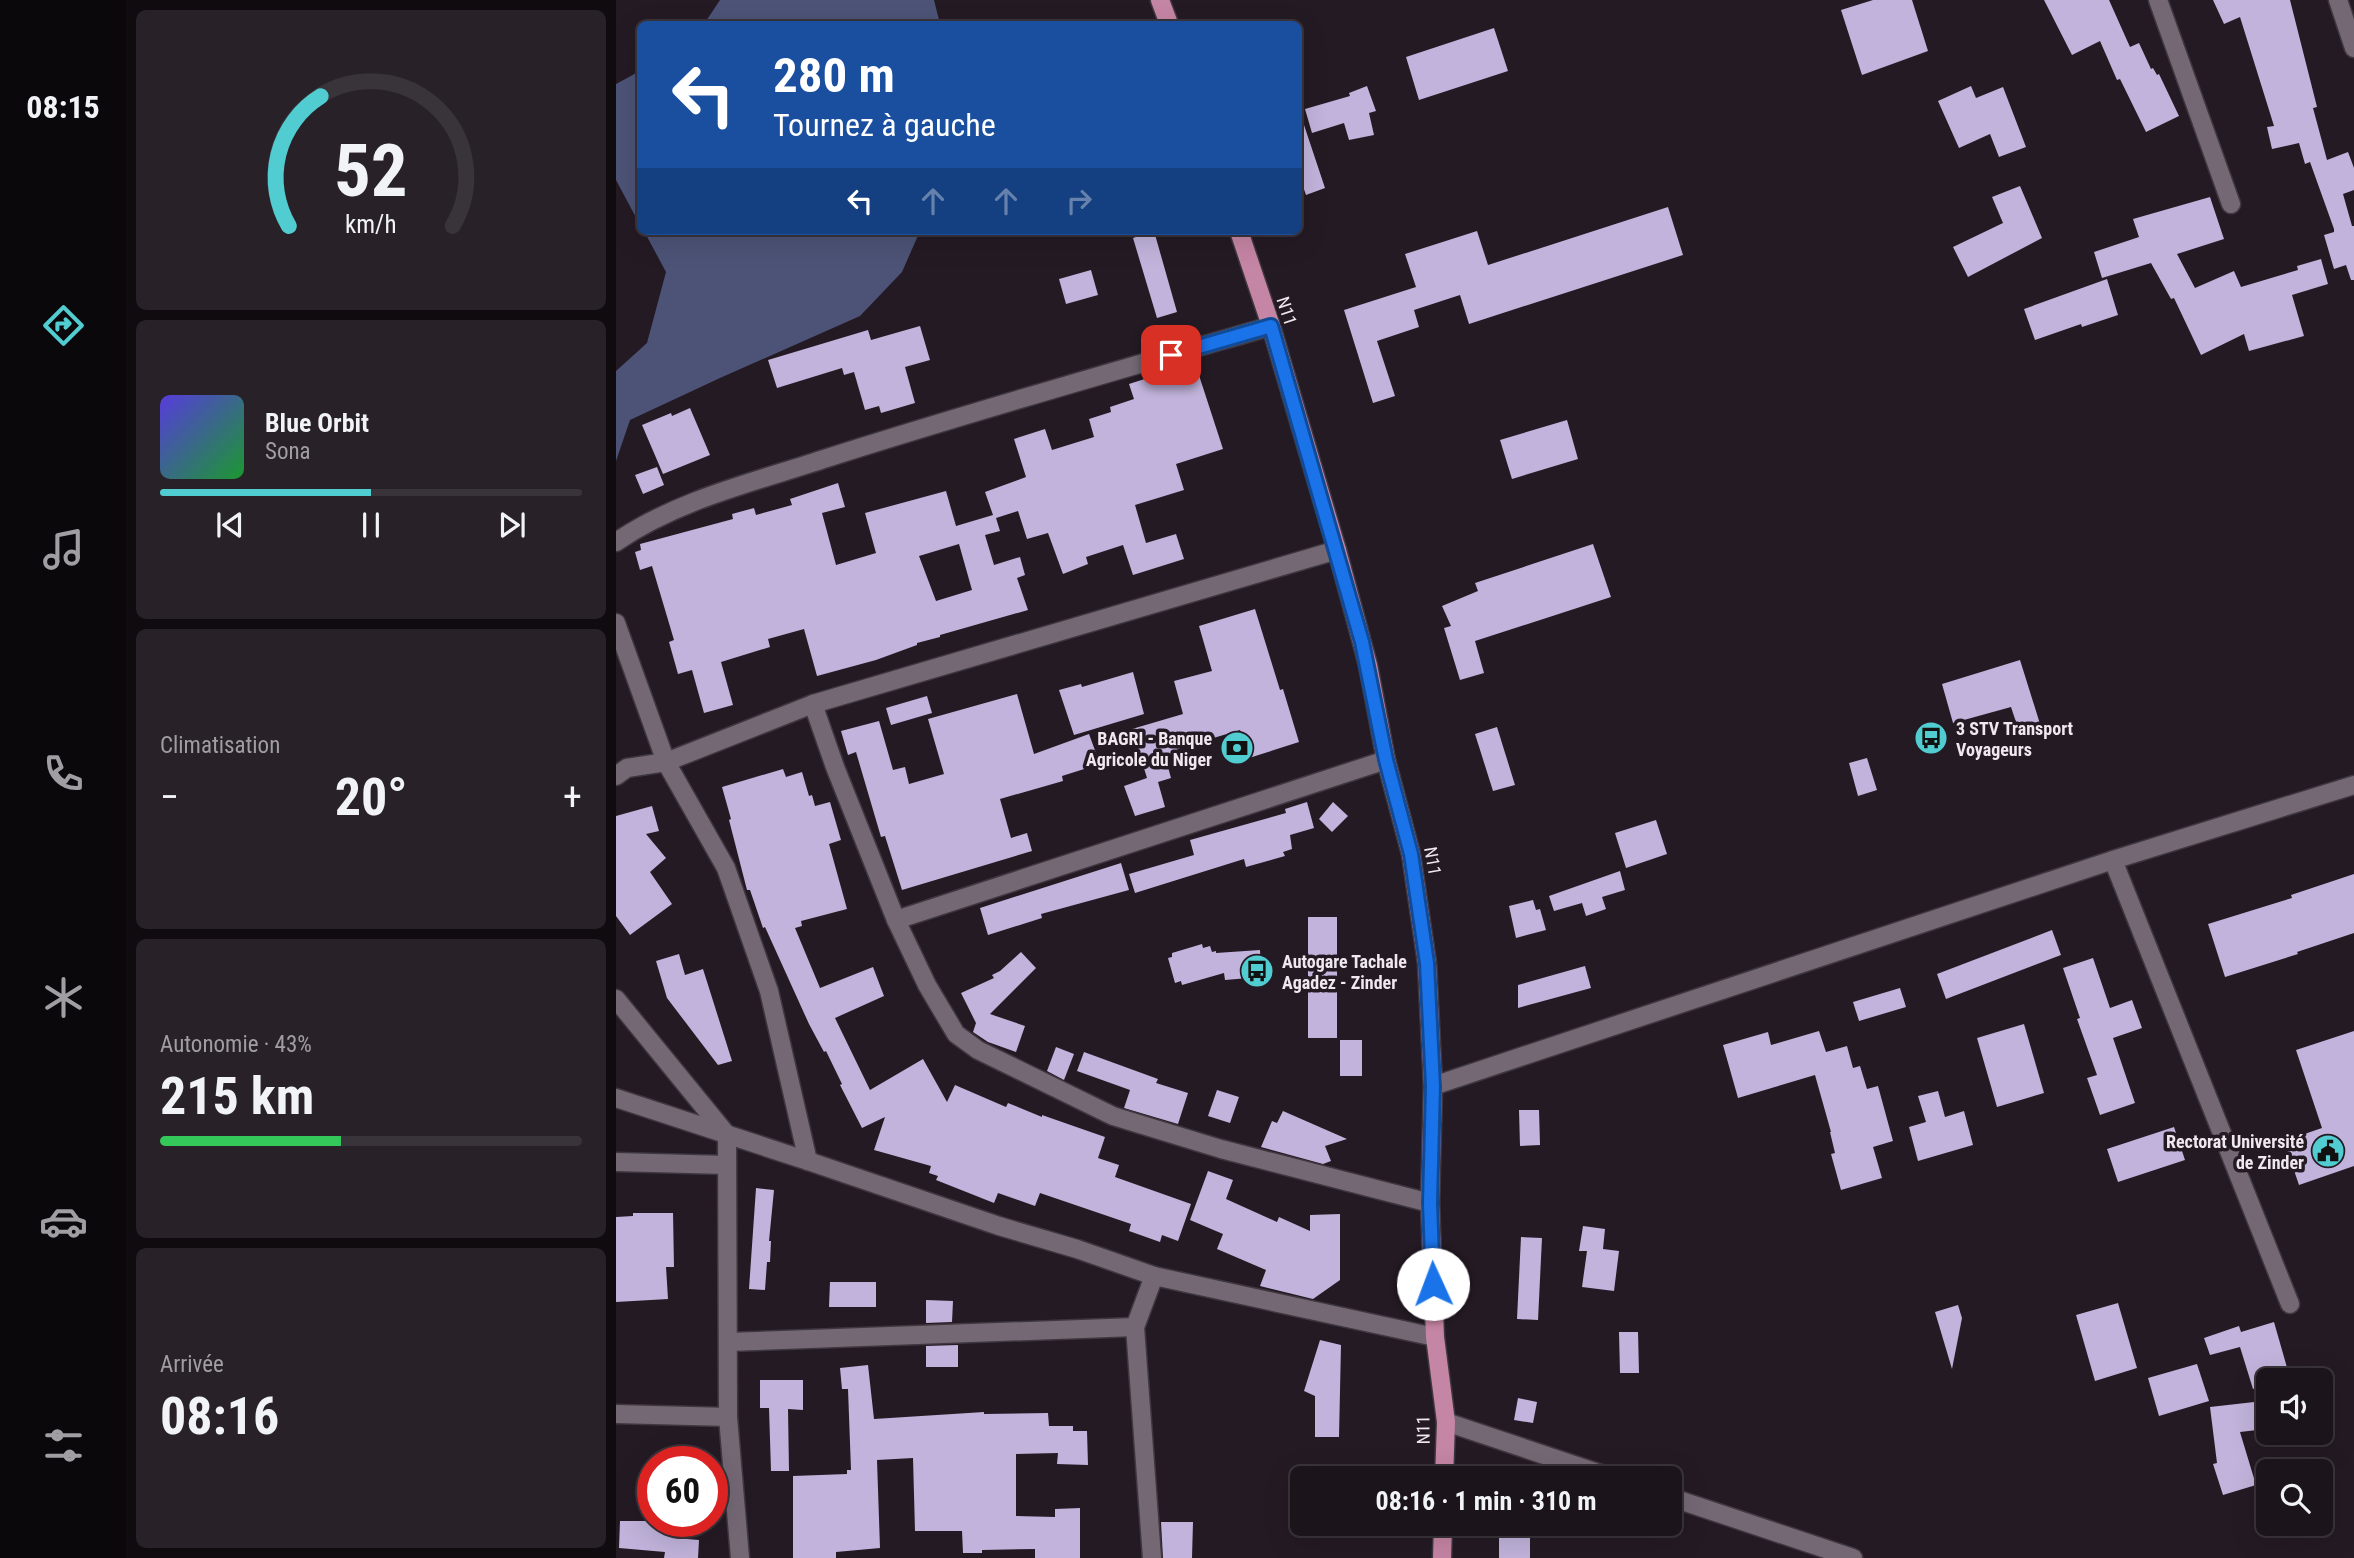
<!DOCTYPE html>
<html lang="fr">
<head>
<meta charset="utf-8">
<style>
	body { margin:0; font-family:"Roboto Condensed",sans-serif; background:#282128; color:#f1f3f6; height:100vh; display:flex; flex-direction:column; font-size:26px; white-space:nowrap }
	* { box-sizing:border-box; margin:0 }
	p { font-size:23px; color:#a09ea3 }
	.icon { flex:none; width:38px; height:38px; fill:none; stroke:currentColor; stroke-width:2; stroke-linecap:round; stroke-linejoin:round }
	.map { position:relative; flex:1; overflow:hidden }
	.sheet { display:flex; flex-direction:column; gap:10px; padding:10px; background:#0f0b0f; width:490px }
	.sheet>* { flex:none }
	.guide { position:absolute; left:21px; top:21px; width:665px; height:214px; border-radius:10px; box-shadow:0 7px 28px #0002,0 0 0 2px #39333a; background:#1a4fa0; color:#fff; overflow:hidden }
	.tools { position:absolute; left:1640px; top:1368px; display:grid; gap:14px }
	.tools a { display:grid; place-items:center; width:77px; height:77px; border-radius:10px; background:#1b141b; box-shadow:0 7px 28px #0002,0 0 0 2px #39333a; font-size:35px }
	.speed { position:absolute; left:21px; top:1446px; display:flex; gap:14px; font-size:35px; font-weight:700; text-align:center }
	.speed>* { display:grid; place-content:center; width:91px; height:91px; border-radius:50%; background:#1b141b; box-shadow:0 7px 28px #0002,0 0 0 2px #39333a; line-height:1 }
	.speed .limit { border:10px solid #d22; background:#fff; color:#111 }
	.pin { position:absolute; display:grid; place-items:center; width:60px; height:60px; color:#fff; margin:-30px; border-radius:14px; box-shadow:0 4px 10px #0006 }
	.me { position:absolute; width:77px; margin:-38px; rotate:358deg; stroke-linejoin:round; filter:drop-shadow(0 0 5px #0008) }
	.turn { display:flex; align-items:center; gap:24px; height:147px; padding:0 21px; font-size:32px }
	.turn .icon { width:91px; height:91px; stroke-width:2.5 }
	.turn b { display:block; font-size:49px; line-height:60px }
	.lanes { display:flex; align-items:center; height:66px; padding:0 21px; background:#0003; justify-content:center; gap:35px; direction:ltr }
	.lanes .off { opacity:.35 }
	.big { font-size:52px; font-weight:700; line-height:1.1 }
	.sheet .widget { flex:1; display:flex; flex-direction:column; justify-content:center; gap:10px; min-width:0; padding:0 24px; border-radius:10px; background:#282128 }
	.sheet .dial { align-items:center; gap:0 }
	.dial svg { height:182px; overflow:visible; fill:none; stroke:#39333a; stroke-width:7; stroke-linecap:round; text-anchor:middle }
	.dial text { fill:#f1f3f6; stroke:none }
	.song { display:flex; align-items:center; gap:21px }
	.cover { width:84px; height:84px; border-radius:10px; background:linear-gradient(135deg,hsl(250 70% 55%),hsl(130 70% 35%)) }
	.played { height:7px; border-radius:4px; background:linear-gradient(90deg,#51ccd1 50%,#39333a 50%) }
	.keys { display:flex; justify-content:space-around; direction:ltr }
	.heat { display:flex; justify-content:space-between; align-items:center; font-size:38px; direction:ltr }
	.charge { height:10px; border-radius:5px; background:linear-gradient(90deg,#34c759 43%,#39333a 0) }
	.trip { position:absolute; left:674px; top:1466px; width:392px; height:70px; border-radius:10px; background:#1b141b; box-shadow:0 7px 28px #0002,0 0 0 2px #39333a; font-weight:700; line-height:70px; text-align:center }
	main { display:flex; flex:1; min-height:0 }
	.tab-bar { display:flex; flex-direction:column; width:126px; justify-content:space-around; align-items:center; background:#0b080b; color:#a09ea3 }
	.tab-bar .icon { width:49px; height:49px }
	.tab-bar .on { color:#51ccd1 }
	.tab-bar b { font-size:32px; color:#f1f3f6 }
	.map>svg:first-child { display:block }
</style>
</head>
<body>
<main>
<nav class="tab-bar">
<b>08:15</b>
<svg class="icon on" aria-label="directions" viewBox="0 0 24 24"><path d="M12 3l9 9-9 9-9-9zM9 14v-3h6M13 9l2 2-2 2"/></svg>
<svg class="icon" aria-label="music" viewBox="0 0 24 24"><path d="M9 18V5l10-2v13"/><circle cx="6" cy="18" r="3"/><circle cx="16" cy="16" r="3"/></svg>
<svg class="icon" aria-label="phone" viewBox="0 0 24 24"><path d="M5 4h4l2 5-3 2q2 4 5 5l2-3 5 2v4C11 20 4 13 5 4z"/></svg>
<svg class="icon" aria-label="climate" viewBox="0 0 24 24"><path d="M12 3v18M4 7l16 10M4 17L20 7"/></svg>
<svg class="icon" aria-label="car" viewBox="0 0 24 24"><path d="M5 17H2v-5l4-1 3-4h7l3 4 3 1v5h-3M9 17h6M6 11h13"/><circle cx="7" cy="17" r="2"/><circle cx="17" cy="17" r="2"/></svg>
<svg class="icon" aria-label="filters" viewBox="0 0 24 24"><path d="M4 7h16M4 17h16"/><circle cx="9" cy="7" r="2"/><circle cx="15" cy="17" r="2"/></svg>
</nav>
<section class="sheet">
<div class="widget dial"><svg viewBox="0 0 100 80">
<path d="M14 69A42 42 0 1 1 86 69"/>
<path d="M14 69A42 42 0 0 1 28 12" stroke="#51ccd1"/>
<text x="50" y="56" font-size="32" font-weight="700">52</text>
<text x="50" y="72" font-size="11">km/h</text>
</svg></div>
<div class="widget">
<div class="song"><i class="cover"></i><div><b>Blue Orbit</b><p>Sona</p></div></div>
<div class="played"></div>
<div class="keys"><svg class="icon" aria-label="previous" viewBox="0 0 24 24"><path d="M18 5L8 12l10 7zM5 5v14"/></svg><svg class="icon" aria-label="pause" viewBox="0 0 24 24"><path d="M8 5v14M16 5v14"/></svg><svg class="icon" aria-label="next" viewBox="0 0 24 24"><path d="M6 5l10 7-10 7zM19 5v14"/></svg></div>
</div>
<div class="widget"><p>Climatisation</p>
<div class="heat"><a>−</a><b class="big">20°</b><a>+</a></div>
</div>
<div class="widget"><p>Autonomie · 43%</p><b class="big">215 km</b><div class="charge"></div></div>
<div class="widget"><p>Arrivée</p><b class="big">08:16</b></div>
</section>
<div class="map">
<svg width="1738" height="1558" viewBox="0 0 1738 1558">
	<rect width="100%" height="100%" fill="#241a24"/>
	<g fill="#4c5376">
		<polygon points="104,0 318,0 324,24 88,24"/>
		<polygon points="24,71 24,225 0,180 0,84"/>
		<polygon points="28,231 304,231 286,272 244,316 104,378 14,420 0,461 0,371 31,343 50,272"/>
	</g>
	<g fill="#c1b3db" fill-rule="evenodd">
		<polygon points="1257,0 1296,0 1312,51 1246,75 1225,10"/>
		<polygon points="1428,0 1493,0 1514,47 1523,43 1535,69 1537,68 1541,75 1543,74 1563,116 1530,132 1504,79 1501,80 1484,41 1456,55"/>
		<polygon points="1597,0 1674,0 1701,107 1697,108 1711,160 1732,152 1738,168 1738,190 1727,194 1736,226 1738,226 1738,280 1735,280 1730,265 1718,269 1708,235 1718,232 1718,229 1694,162 1689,164 1683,143 1656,149 1651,127 1658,126 1624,17 1608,24"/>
		<polygon points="878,28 892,71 803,100 790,57"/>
		<polygon points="751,86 760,111 753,113 758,135 733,140 728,123 696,133 689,109 734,96 733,93"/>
		<polygon points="1355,86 1360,98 1387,87 1410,147 1383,157 1374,134 1343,148 1322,101"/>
		<polygon points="686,119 709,188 690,195 682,172 682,120"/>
		<polygon points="1404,186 1426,238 1352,277 1337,247 1387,223 1376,197"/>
		<polygon points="1594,197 1608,239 1561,254 1579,288 1618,271 1625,287 1682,270 1681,266 1705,259 1712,284 1676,295 1688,336 1633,351 1628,334 1585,355 1558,298 1555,299 1535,263 1486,278 1478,252 1523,237 1517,219"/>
		<polygon points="1052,207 1067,255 853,324 844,295 798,310 803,327 761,341 779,396 757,403 728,310 800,287 789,254 861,231 872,265"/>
		<polygon points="538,231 561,312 541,318 517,238"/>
		<polygon points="475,270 482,295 450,304 443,279"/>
		<polygon points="1491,279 1502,315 1466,327 1465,324 1419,340 1408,309"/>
		<polygon points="304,326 314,360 289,367 299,403 265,413 263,406 249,410 238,372 228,375 226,368 161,388 152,360 252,330 255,340"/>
		<path d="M579 363 607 449 560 464 568 490 519 505 530 543 560 534 568 559 517 575 507 545 470 557 472 564 447 574 432 533 411 539 402 511 380 518 384 531 369 535 378 565 404 557 409 575 401 578 412 610 324 635V637L301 643V645L260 660 201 676 188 629 152 639 154 647 105 662 117 705 88 713 76 670 62 674 53 642 58 640 36 566 24 570 19 552 25 550 24 544 117 519 116 514 138 508 140 515 176 505 174 499 222 483 229 507 206 513 220 565 260 553 249 513 330 491 340 526 377 515 369 492 410 477 398 439 429 429 436 450 478 437 473 419 495 412 494 407 518 399 513 384ZM343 544 356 590 320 601 303 556Z"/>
		<polygon points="74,408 94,455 47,474 26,425 55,413 56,416"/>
		<polygon points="951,420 962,459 896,479 884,440"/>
		<polygon points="41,467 48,485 27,494 19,475"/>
		<polygon points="977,544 995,597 859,641 868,673 844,680 828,628 835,626 826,606 862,591 859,583"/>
		<polygon points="639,609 664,690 667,689 683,742 633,758 624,730 561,749 562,752 549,756 555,778 542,782 549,807 519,816 508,786 531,778 516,729 567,714 558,681 596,671 583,626"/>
		<polygon points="1404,660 1425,727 1404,734 1395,707 1337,723 1326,684"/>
		<polygon points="517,672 528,714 458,735 443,690 465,684 466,687"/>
		<polygon points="401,694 418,754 473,734 484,764 446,776 447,781 384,799 395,838 411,833 416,851 286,890 269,836 265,837 240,752 232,755 225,731 263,721 277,770 289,767 293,784 328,774 312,719"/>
		<polygon points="311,696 316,713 275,725 270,708"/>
		<polygon points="881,727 899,785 877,791 859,734"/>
		<polygon points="1251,758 1261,790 1242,796 1233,763"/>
		<polygon points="167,769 170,777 186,772 193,796 196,795 199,806 214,802 225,840 213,844 231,909 185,921 186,926 179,928 204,988 257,967 268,996 219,1018 254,1090 307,1059 331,1102 339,1085 390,1107 392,1103 426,1117 426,1115 489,1137 482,1158 503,1165 499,1177 575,1204 562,1241 546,1235 544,1242 513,1231 515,1224 424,1193 419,1206 382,1193 378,1203 320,1180 322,1176 313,1173 315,1166 258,1150 269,1117 246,1128 224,1085 226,1084 210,1051 208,1052 193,1024 149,927 147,928 134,890 131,890 113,820 115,819 106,787"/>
		<polygon points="691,802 698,828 674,835 676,849 667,852 669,856 630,867 628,859 519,893 513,874 578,855 574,840 670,813 669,809"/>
		<polygon points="717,802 732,816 716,832 703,819"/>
		<polygon points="36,806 43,831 30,834 50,858 34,872 56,904 14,935 0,916 0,816"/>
		<polygon points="1040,820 1051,854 1010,868 999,833"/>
		<polygon points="505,863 513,890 425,914 426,918 372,935 364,908"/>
		<polygon points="1004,871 1009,890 986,897 990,909 970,916 966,903 938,911 933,896"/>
		<polygon points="1738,874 1738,933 1681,952 1682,954 1609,977 1592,924 1676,898 1675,895"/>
		<polygon points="917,900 920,910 924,909 930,930 900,938 893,906"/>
		<rect x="692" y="917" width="29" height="121"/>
		<polygon points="1436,930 1445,955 1330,999 1321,974"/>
		<polygon points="586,944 587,948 594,946 596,952 600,951 600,953 644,950 645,977 609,980 608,973 566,985 565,981 559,983 552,958 556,957 556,953"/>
		<polygon points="405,952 420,968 374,1014 409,1026 400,1052 372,1042 357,1032 360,1023 345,993 378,978 376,975 384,971"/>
		<polygon points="63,954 69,975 87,969 116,1061 102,1065 51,998 40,961"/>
		<polygon points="1477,958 1494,1008 1516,1000 1526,1028 1497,1038 1519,1103 1484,1115 1471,1078 1481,1075 1461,1019 1464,1018 1447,968"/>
		<polygon points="969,966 975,988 902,1008 902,985"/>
		<polygon points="1284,988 1290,1007 1243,1021 1237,1002"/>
		<polygon points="1408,1024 1428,1093 1381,1107 1361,1038"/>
		<polygon points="1203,1031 1210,1052 1231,1046 1237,1068 1244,1066 1251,1089 1262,1086 1277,1141 1257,1147 1266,1178 1225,1190 1215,1154 1219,1153 1214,1132 1215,1132 1199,1075 1122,1098 1107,1045 1152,1032 1155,1045"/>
		<polygon points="1738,1031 1738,1166 1683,1185 1668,1141 1706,1128 1680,1050"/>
		<rect x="724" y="1040" width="22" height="36"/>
		<polygon points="440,1047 458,1054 448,1080 431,1071"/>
		<polygon points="468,1052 542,1079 540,1083 572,1093 562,1124 508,1108 514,1090 461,1071"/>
		<polygon points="601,1090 623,1097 614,1123 592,1116"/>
		<polygon points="1322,1091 1329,1117 1348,1111 1357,1145 1302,1161 1293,1127 1310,1122 1302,1096"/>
		<polygon points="903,1110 923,1110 924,1145 904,1146"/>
		<polygon points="667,1111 731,1139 709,1146 715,1161 707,1164 645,1147 656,1121 661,1123"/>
		<polygon points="1558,1127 1569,1160 1502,1182 1491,1149"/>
		<polygon points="592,1171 617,1180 610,1199 661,1222 663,1217 694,1231 694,1215 724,1214 724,1280 697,1299 644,1286 650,1270 601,1249 607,1234 574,1220"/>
		<polygon points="140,1188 158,1190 153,1241 155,1241 154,1262 151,1262 149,1290 133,1289"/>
		<polygon points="17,1213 57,1213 58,1267 50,1267 52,1299 0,1302 0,1217 17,1216"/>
		<polygon points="967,1226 989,1229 987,1249 1003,1251 998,1291 966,1287 971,1251 963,1251"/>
		<polygon points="905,1237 926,1238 922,1320 901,1319"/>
		<polygon points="214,1282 260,1282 260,1307 213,1307"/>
		<polygon points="310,1300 337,1301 336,1322 310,1323"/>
		<polygon points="1502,1303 1521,1368 1479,1381 1460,1315"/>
		<polygon points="1342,1305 1346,1318 1336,1369 1319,1312"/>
		<polygon points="1658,1322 1674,1378 1652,1381 1652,1384 1637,1389 1624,1347 1594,1355 1588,1338 1623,1326 1625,1332"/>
		<polygon points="1003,1332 1022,1332 1023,1373 1004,1373"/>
		<polygon points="704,1340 725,1345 723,1437 699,1437 699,1396 688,1391"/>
		<polygon points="342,1345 342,1367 310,1367 310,1346"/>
		<polygon points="1581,1364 1593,1401 1543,1416 1532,1378"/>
		<polygon points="252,1365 258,1419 368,1412 368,1414 432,1413 433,1426 457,1426 457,1431 471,1431 472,1465 441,1464 442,1453 400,1454 400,1516 439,1517 439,1509 464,1508 464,1558 419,1558 419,1549 366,1550 366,1553 347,1553 346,1531 299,1531 297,1458 261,1460 264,1548 220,1552 220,1558 177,1558 177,1476 231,1474 231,1470 235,1470 232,1389 226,1389 224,1368"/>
		<polygon points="144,1380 187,1380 187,1410 172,1409 173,1471 155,1471 153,1408 144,1408"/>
		<polygon points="902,1398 921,1402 917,1423 898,1420"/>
		<polygon points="1647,1401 1650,1429 1624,1432 1640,1485 1607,1495 1597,1464 1601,1463 1594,1407"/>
		<polygon points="4,1521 72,1521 71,1539 83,1540 82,1558 48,1558 49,1552 3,1548"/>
		<polygon points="545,1522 577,1522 576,1558 547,1558"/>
		<rect x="883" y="1528" width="31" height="30"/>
	</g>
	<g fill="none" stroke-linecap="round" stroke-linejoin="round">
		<defs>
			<g id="minor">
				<polyline points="1542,0 1615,204"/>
				<polyline points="1722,0 1738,48"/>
				<path d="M0 542C63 499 139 482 211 458 358 411 506 369 655 326"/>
				<polyline points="0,623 50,762 110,868 153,991 192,1161"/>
				<polyline points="197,704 219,767 280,920 770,760"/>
				<polyline points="0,776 11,768 50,762 197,704 721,550"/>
				<polyline points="1497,860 1674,1304"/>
				<polyline points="280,920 311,985 340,1034 362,1050 497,1116 605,1149 814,1203"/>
				<polyline points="0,999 111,1135"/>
				<polyline points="817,1086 1497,860 1738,785"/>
				<polyline points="0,1162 111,1165"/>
				<polyline points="112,1342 519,1327"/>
				<polyline points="0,1414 112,1417"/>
				<polyline points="830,1422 1000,1479"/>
				<polyline points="1054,1497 1237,1558"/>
				<polyline points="536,1558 519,1327 538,1276"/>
			</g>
			<g id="tertiary">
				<polyline points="0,1098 192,1161 383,1226 461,1249 538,1276 819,1337"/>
				<polyline points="111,1135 112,1417 124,1558"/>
			</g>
			<g id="primary">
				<polyline points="544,0 553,24"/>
				<polyline points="623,231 655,326 721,550 752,665 770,760 795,854 811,963 817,1086 814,1203 819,1337 830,1422 828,1479"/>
				<polyline points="826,1558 827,1524"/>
			</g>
		</defs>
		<use href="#minor" stroke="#3f373f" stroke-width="21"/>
		<use href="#tertiary" stroke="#3f373f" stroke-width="21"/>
		<use href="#primary" stroke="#3f373f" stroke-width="21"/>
		<use href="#minor" stroke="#746874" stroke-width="18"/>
		<use href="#tertiary" stroke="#746874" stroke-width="18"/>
		<use href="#primary" stroke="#c585a4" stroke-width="18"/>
	</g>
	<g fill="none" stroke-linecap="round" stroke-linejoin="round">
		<defs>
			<polyline id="route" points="555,355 655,326 746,642 770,760 795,854 811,963 817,1086 814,1203 817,1284"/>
		</defs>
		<use href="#route" stroke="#114b97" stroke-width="18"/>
		<use href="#route" stroke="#1a73e8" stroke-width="12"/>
	</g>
	<defs>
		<symbol id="bus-disc" viewBox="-11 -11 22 22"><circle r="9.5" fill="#51ccd1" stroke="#241a24"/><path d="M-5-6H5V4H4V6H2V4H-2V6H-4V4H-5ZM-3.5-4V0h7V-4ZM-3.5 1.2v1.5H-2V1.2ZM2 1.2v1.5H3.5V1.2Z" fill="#111"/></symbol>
		<symbol id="bank-disc" viewBox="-11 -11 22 22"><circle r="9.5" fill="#51ccd1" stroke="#241a24"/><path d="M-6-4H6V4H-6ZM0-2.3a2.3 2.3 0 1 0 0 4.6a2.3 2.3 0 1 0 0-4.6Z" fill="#111"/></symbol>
		<symbol id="civic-disc" viewBox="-11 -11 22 22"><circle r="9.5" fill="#51ccd1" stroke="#241a24"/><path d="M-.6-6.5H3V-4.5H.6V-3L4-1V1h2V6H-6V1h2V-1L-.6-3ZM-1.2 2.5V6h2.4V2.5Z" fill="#111"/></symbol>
	</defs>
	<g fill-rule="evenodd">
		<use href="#bus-disc" x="1296" y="719" width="38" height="38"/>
		<use href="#bank-disc" x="602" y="729" width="38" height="38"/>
		<use href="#bus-disc" x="622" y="952" width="38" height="38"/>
		<use href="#civic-disc" x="1693" y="1132" width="38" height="38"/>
	</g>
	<g text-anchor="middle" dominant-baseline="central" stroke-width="7" stroke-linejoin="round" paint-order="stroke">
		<g font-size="18" fill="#efe8ef" stroke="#241a24">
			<text transform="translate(671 311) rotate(72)">N11</text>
			<text transform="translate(817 861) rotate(80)">N11</text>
			<text transform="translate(807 1430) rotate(-91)">N11</text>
		</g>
		<g font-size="18" font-weight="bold" fill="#efe8ef" stroke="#241a24" text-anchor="start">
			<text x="1340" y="728">3 STV Transport<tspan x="1340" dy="21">Voyageurs</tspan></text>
			<text x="596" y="738" text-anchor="end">BAGRI - Banque<tspan x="596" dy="21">Agricole du Niger</tspan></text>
			<text x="666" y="961">Autogare Tachale<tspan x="666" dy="21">Agadez - Zinder</tspan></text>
			<text x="1688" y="1141" text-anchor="end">Rectorat Université<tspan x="1688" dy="21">de Zinder</tspan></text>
		</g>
	</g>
</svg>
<div class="tools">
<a><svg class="icon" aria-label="sound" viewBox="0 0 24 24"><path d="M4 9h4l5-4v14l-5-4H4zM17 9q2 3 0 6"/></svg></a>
<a><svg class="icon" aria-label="search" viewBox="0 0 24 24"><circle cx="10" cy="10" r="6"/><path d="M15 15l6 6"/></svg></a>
</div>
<div class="speed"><div class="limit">60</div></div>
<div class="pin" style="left:555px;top:355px;background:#d93025"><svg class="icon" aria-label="arrive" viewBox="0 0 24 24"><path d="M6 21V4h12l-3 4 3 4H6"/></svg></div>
<svg class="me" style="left:817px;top:1284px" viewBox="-20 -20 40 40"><circle r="19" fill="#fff"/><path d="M0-13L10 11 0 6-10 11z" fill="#1a73e8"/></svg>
<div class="trip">08:16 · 1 min · 310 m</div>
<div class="guide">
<div class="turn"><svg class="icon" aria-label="left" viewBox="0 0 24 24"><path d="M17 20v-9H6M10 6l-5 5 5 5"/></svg><div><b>280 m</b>Tournez à gauche</div></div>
<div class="lanes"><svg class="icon" aria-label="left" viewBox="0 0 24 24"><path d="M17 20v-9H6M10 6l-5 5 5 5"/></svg><svg class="icon off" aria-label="ahead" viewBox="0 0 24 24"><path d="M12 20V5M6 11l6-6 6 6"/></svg><svg class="icon off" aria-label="ahead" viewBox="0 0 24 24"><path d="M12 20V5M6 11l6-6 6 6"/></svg><svg class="icon off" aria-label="right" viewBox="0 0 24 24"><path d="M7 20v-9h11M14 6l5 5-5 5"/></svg></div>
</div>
</div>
</main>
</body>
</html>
